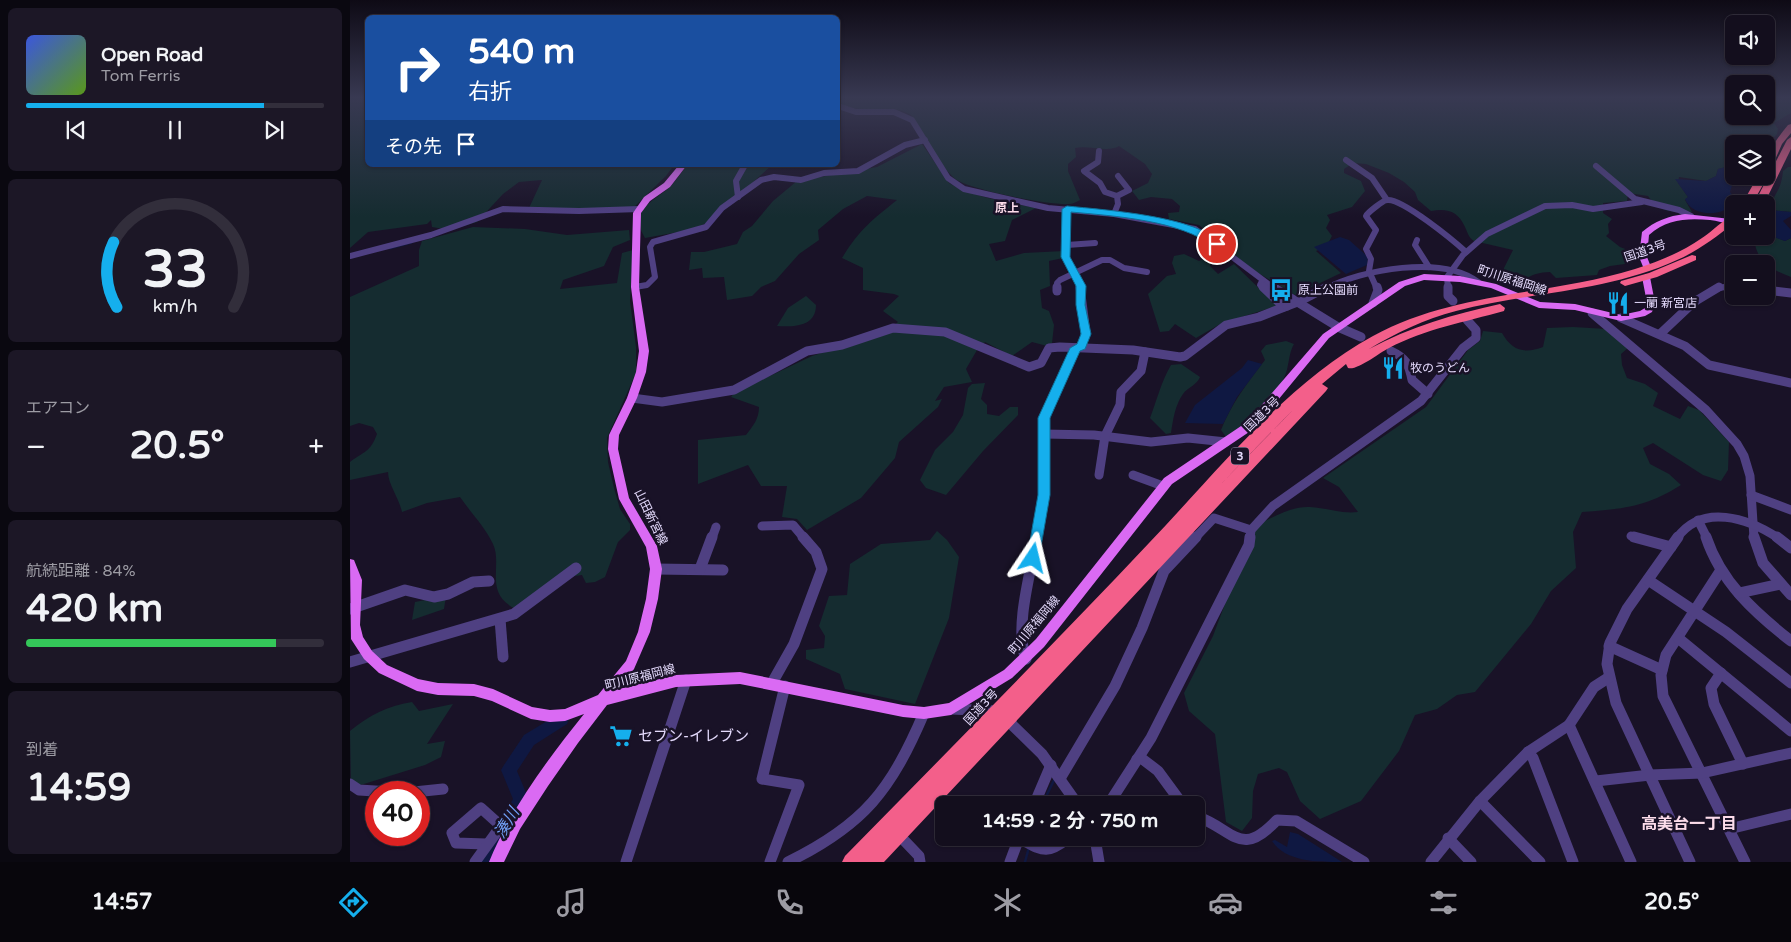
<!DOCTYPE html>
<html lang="ja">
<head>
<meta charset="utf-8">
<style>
	body { margin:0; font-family:"Varela Round","Noto Sans JP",sans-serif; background:#1c1726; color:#f1f3f6; height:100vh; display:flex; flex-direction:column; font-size:19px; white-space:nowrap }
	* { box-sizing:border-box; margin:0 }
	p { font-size:16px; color:#9d9ca4 }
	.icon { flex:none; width:28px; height:28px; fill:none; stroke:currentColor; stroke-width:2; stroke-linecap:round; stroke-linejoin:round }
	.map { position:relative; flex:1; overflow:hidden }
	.side { display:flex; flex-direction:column; gap:8px; padding:8px; background:#0a0810; width:350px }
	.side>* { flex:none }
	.hud { position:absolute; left:15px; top:15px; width:475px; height:152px; border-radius:8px; box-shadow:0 1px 4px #0004,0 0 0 1px #322e3b; background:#1a4fa0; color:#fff; overflow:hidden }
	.fabs { position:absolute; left:1375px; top:15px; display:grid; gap:10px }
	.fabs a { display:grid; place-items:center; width:50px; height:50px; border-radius:8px; background:#130e1d; box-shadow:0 1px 4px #0004,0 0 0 1px #322e3b; font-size:25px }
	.speed { position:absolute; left:15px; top:781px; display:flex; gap:10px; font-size:25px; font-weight:700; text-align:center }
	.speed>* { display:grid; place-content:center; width:65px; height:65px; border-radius:50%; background:#130e1d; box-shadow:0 1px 4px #0004,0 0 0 1px #322e3b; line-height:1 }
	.speed .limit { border:8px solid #d22; background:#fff; color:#111 }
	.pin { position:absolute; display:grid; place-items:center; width:42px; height:42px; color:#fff; margin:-21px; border:2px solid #fff; border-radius:50%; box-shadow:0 1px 5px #0007 }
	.me { position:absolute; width:55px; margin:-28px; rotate:10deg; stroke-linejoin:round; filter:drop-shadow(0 0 4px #0008) }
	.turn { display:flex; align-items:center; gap:18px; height:105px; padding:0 20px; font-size:22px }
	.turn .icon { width:65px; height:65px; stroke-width:2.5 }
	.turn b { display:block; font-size:35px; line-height:42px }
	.then { display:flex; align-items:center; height:48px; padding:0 20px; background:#0003; gap:10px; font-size:19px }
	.big { font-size:38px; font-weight:700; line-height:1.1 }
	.side .card { flex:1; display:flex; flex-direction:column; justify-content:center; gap:8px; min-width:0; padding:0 18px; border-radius:8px; background:#1c1726 }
	.side .dial { align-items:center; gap:0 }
	.dial svg { height:130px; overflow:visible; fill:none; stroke:#322e3b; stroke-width:7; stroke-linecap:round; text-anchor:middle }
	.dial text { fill:#f1f3f6; stroke:none }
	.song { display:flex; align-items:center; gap:15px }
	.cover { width:60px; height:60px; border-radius:8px; background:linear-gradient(135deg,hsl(230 70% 55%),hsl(90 70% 35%)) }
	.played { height:5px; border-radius:2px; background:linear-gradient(90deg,#15afed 80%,#322e3b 80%) }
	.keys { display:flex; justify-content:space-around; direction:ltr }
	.heat { display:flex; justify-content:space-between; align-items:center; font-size:28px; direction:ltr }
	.charge { height:8px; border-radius:4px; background:linear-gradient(90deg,#34c759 84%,#322e3b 0) }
	.trip { position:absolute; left:585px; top:796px; width:270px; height:50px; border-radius:8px; background:#130e1d; box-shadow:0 1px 4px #0004,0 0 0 1px #322e3b; font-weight:700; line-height:50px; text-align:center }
	.tab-bar { display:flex; height:80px; justify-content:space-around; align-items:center; background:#08060c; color:#9d9ca4 }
	.tab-bar .icon { width:35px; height:35px }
	.tab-bar .current { color:#15afed }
	.tab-bar b { font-size:22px; color:#f1f3f6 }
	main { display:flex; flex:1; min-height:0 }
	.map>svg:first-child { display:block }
</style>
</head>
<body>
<main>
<section class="side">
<div class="card">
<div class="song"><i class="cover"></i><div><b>Open Road</b><p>Tom Ferris</p></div></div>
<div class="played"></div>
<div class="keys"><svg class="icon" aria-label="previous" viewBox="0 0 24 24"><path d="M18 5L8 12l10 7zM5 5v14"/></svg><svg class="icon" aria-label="pause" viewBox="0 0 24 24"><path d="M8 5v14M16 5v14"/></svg><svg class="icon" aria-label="next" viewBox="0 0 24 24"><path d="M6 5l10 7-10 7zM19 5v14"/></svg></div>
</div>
<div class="card dial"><svg viewBox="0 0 100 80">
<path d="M14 69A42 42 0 1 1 86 69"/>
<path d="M14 69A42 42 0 0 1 12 29" stroke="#15afed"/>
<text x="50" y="56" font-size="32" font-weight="700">33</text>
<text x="50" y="72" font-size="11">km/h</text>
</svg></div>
<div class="card"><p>エアコン</p>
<div class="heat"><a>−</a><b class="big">20.5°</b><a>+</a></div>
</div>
<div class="card"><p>航続距離 · 84%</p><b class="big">420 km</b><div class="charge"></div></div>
<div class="card"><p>到着</p><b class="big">14:59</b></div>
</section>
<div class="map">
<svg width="1441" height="862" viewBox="0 0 1441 862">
	<rect width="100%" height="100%" fill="#191227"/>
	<g fill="#152c30">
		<polygon points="0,97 17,97 18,165 324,165 316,176 279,212 179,208 192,180 169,182 153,194 127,222 100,230 82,227 81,220 77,224 18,232 0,248"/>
		<path d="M488 97H1384V116H1416V97H1441V113L1424 123 1428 129 1427 134 1417 145 1384 144V165L1368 169 1366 176 1356 181 1329 177 1328 183 1338 197 1335 200 1342 212C1321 211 1311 214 1298 196L1278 193 1277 201 1253 203V213L1262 219 1258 224 1259 233 1256 236 1270 247 1288 254 1282 263 1260 266 1249 270 1247 275 1206 278 1200 272C1186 272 1177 277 1166 285L1153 277 1154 268 1163 250 1124 241C1118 237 1118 233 1115 227 1108 211 1097 208 1081 211L1068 200 1065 192 1054 182 1039 173 1016 164 1003 163 994 169V173L1011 181 1015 191 1002 207 977 215 980 220 976 228 982 236 976 247 966 251 991 273 945 295 900 268 849 225 819 219 818 213 829 212 830 206 822 199 801 197 789 200 782 191 798 183 802 174 795 164 769 146C758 153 739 145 725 148L726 157 718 164V171L730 200C726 202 723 204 719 204 701 206 616 189 604 178 586 161 575 135 561 115 539 101 510 117 488 102Z"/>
		<path d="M572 144 599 183C625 198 657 202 686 208L662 220 655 241 639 244 646 261 674 253 714 251 713 258 699 261 700 286 690 290 692 308 699 311 704 325 702 343 697 346 682 342 662 356 635 342 627 350 616 369 622 382 594 387 585 401 592 399 588 407 549 442 545 458 511 498 457 530 447 519 432 517 437 486H411L398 465 348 484V440L396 435C403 426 409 419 409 407L381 397 384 393 462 356 537 332 548 322 533 311 549 296 544 294 513 290V268L492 258C509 230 522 220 547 200L517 196 493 209 468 230 469 240 449 254 425 281 411 287 402 296 377 300 374 277 353 278 352 268 339 270 341 252H354L387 244 393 232 402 226 423 201 447 181 527 167Z"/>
		<path d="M337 165H422L359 222 340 230 295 238C278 210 303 202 320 187 326 181 332 172 337 165Z"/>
		<path d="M1438 167H1441V212L1419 210C1424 192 1431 192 1433 171Z"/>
		<path d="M123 227 175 229 217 235 279 230 280 240 263 247 254 266 213 280 210 289 267 283 272 253 283 250 280 301 286 347V373L257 438 258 462 264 488 270 509 280 524V530L268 542 255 577 245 582 236 583 232 575 218 577 166 609C133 594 153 565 143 544 135 527 121 513 110 497L77 503 52 512C49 498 38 484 38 472L0 480V462C14 451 20 453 27 434L23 427 9 423 0 426V297L69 266V250L72 241Z"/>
		<path d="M1420 235 1435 241 1441 238V277C1423 270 1409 264 1405 244L1415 240Z"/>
		<polygon points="834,254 849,261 855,258 862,258 860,266 868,274 884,264 927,306 872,323 846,338 825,324 819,331 810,332 798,294 817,276 826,274 822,263 824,256"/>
		<path d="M456 296 466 305C466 327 443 327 427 326L438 308Z"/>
		<path d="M1223 327 1257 329 1279 347 1271 354 1272 365 1277 378 1295 384 1308 393 1303 406 1330 419 1338 406 1349 410 1379 442 1378 470 1371 481 1353 475 1303 443 1293 448 1300 464 1319 474 1331 485C1296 507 1273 509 1232 512L1223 532 1226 568 1201 591 1181 624 1125 692 1107 695 1087 709 1065 715 1049 751 1011 801 970 819 950 801 937 772 929 768 908 774 903 791 902 818 892 831 876 822 865 734 839 711 834 693 863 636 904 526C922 518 941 506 960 507 977 508 991 514 1008 512L989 487 973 478 1076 407 1118 350 1130 341 1133 331 1152 333C1162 351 1175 354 1193 347L1197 328Z"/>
		<path d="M936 341 944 344C939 352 939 364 936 373 926 399 900 424 876 437L871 430C881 404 898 382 915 360L911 351 916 345Z"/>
		<path d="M831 364 850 377C847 385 838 387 833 394 825 405 823 420 821 433L816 434 800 418C807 400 811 382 821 365Z"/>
		<polygon points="635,383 631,399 637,405 637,414 649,416 660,407 668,407 668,415 633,451 596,495 576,488 570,480 585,450 603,432 613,415 618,388 622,384"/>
		<polygon points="587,531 597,540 609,557 599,618 565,704 495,689 490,674 456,659 456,650 474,648 475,636 469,626 479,596 497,595 500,564 531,544 580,540"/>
		<polygon points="96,596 94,609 62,620 65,602"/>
		<path d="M62 702 69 711 103 704 77 744 95 741 91 757 75 765 1 788 0 731C20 715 37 706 62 702Z"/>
	</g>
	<g fill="#0f1842">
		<path d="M1384 165 1385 176 1380 192 1385 199C1378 218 1342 218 1335 199L1338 197 1325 179 1356 181 1366 176 1368 169Z"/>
		<polygon points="1419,210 1441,212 1441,216 1433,221 1441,230 1441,238 1435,241 1416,234 1416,213"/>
		<polygon points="990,237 999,240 1018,257 1017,265 996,274 964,247"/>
		<polygon points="898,360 912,364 887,397 873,424 835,423 845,405 892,368"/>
		<path d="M940 832 948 834 992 862C967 862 936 862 922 841L925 840 937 847Z"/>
	</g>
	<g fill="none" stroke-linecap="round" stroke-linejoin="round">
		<polyline stroke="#0f1842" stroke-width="1" points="40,249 62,243"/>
		<g stroke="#0f1842" stroke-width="2.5">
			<polyline points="692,805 705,778"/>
			<polyline points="675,862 679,847"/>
		</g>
		<polygon fill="#0f1842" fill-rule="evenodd" points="212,712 217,714 219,719 217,724 184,745 167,771 179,800 176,805 143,862 126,862 163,799 151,770 154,765 174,735"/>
		<g stroke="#4f4082" stroke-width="6">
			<polyline points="488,106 506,112 544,112 562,120 598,178 614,189 698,208 764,214 845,229 925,289"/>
			<polyline points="749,151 748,162 734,171 750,183 755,192 767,196 768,204 764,214"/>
			<polyline points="996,160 1022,178 1037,200"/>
			<polyline points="1246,166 1285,199 1329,210 1341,216"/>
			<polyline points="767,196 779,190 768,176"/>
			<polyline points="388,197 386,181 395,165"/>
			<polyline points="717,209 716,257 727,276 731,289"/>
			<polyline points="1067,240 1065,245 1079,267"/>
			<polyline points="717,245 745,243"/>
			<polyline points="0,256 81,235 153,209 229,211 289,209"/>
			<polyline points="912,281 910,285 914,289"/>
			<polyline points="285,287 297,285 305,277 300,247 303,242 356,227 372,208 411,180 424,177 451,180 474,173 508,171 555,145 575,140"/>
			<polyline points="707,289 707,283 710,280 752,260 760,260 774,268 797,272"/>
			<path d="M975 289C1012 269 1093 255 1128 282"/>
			<path d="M1027 289 1019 271 1021 259 1016 249 1026 230 1016 216C1018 212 1034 200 1037 200 1052 198 1104 241 1116 252"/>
			<polyline points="1098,289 1097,277 1113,255 1137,234 1195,206 1222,205 1243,209 1292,202"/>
			<polyline points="1365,289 1384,285"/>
		</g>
		<g stroke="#4f4082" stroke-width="9">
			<polyline points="707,287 707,291"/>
			<polyline points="730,287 736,333 731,347"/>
			<polyline points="913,287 934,307"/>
			<polyline points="923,287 988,327 1011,337"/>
			<polyline points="1098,287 1098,296 1103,301"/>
			<polyline points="1416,290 1441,293"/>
			<polyline points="950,301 977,287"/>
			<polyline points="1023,303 1028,290 1027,287"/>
			<polyline points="1242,313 1356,410 1387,444 1394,456 1400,476 1404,538"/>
			<polyline points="1271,318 1335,346 1359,365 1441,383"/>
			<polyline points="1310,334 1344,302 1369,287"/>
			<path d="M1041 351C1056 358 1059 364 1062 380L1078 394"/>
			<polyline points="282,398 312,402 384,390 457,351 492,345 543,328 595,332 679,367 691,363 699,348 710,347 783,350 830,357 835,356 876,325 909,317 937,306"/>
			<polyline points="694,434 744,435 801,442 838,438 876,442"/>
			<polyline points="749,475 755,436 770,405 771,392 791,371 795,352"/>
			<polyline points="783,475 813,486"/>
			<polyline points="1401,495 1441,510"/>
			<polyline points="1348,520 1357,538"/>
			<polyline points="412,526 443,525 454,538"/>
			<polyline points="1281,536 1289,538"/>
			<polyline points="362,538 366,527"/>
			<polyline points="687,538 694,495 694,418 726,348"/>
			<polyline points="845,538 864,518 901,530"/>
			<polyline points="900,538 901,530 923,506 1071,401 1113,348 1126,338 1126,330 1117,320"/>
			<path d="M1327 538C1352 503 1398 518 1428 538"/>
		</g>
		<g stroke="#4f4082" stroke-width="11">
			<polyline points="1284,537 1321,547"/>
			<polyline points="1328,537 1277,609 1260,643 1257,664 1266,703 1340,862"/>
			<path d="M1356 537C1371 582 1404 612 1441 641"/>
			<polyline points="1404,537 1413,563 1441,595"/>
			<polyline points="1427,537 1441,548"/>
			<polyline points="306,569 373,570"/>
			<polyline points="350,569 362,537"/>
			<polyline points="1371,570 1316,655 1311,675 1313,696 1395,862"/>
			<polyline points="1298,580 1376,632 1441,683"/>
			<polyline points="1389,593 1430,584"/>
			<polyline points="0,609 55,590 84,597 98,594 123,582 139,581"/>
			<polyline points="150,619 153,657"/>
			<polyline points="1328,638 1441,731"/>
			<polyline points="1259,646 1312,670"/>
			<path d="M676 659C664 628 681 571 687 537"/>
			<polyline points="0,662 164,614 226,568"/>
			<polyline points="1371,673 1361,688 1364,704 1393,764"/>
			<polyline points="422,683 444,644 472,569 466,552 453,537"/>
			<polyline points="601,709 648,711 692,754 728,805"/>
			<polyline points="1219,725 1281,862"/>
			<polyline points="1178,752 1183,758 1223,862"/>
			<polyline points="787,759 791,758 808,771 833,805"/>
			<polyline points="711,777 765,686 792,628 814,571 846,537"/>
			<polyline points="1246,781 1300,775 1352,773 1441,753"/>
			<polyline points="0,784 9,790 41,792"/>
			<polyline points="64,792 93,789"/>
			<polyline points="1130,801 1190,862"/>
			<polyline points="684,805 701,765"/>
			<polyline points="758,805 801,738 899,545 900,537"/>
			<path d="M846 816C885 830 890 859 927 820L946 821 1014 862"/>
			<polyline points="1379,829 1441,814"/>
			<polyline points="548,834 569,856 570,862"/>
			<path d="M669 838C692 850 696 856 718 838"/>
			<polyline points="745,838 749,862"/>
			<polyline points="1098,838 1121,862"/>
			<polyline points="136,844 106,843 102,833 131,808 151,826 163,829"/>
			<polyline points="125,862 151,826"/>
			<polyline points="276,862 336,680"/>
			<polyline points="420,862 449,785 412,779 435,686"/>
			<path d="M438 862C514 825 541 790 574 713"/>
			<polyline points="660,862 669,838"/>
			<polyline points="1081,862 1130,801 1178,752 1219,725 1244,687 1258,678"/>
		</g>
		<g fill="#da6af3" fill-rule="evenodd">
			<path d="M329 165H337L320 187 300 201 291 213 289 287 299 351 296 372 287 398 269 435 268 449 279 498 307 546 312 569 308 599 300 632 284 669 269 689 326 675 390 672 553 705 574 707 599 703 654 670 686 639 814 478 897 422 973 334 1049 282 1074 274 1110 276 1146 284 1190 302 1225 304 1271 315 1290 311 1295 308 1297 303 1292 277 1296 274 1300 277 1305 303 1302 312 1295 316 1271 321 1225 310 1189 308 1141 288 1110 282 1074 280 1055 286 979 338 905 428 822 484 694 647 662 678 601 715 574 719 553 717 390 684 326 687 257 705 228 743 198 786 170 829 154 862H139C161 808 198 759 234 714L215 721 200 722 181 719 142 701 124 696 88 695 67 691 29 673 14 659 1 639 0 559 4 560 12 580 10 625 13 637 22 651 37 665 68 679 88 683 124 684 143 689 182 707 200 710 215 709 248 695 276 661 288 632 296 599 300 569 296 547 269 499 258 449 259 435 277 398 286 372 289 351 281 287 283 213 294 197 314 183Z"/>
			<path d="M1335 214 1381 219H1384V223C1376 224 1368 221 1360 220 1337 218 1317 219 1299 235L1297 257 1301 267 1300 269H1294L1289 257 1292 232C1305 221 1318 216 1335 214Z"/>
		</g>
		<g fill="#f35f8a" fill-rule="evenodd">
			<path d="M1441 124V133L1432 144 1421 169 1416 172C1416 152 1426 140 1438 125Z"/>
			<polygon points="1441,137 1441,149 1414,204 1404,204 1437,140"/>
			<polygon points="1416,174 1418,176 1402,204 1392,204 1408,176 1416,176"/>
			<path d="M1384 215V223C1366 237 1348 251 1327 260 1257 292 1179 292 1106 311 1075 319 1046 333 1019 349 1060 327 1104 314 1150 304L1155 308 1154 311C1115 322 1075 329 1039 348 1029 353 1007 371 998 368L996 364 972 384 978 388 976 391 534 862H492L495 856C597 752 699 649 799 543 868 471 934 385 1023 336 1106 291 1197 296 1285 269 1308 262 1332 252 1352 238 1363 231 1372 220 1384 215ZM945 408 934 419 863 492Z"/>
			<polygon points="1342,255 1346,256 1346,260 1307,277 1275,286 1270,283 1271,281 1299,273"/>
		</g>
		<polyline stroke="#4f4082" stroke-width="9" points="937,306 950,301"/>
	</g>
	<linearGradient id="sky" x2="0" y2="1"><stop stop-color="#0e0a15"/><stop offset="0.45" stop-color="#383952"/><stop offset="1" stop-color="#383952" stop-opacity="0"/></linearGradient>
	<rect width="1441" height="217" fill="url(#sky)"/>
	<path fill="#15afed" stroke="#0e729a" d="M717 206C755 210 848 216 872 244L864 247C831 220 763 216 721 212L720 257 736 286 735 305 741 334 735 349 730 351 700 418V495L689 558 688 562 683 563 678 562 677 558 688 495V418L720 348 727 344 731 334 726 305V286L711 257 712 209Z"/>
	<defs>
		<symbol id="bus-bare" viewBox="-9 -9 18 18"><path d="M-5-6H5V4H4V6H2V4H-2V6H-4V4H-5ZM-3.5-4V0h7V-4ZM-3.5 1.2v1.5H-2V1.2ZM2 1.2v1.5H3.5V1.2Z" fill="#15afed" stroke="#191227" stroke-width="2.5" paint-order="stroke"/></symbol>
		<symbol id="restaurant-bare" viewBox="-9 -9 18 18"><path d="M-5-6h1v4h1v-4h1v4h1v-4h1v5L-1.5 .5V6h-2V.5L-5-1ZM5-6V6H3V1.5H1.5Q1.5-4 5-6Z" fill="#15afed" stroke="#191227" stroke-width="2.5" paint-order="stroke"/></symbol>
		<symbol id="supermarket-bare" viewBox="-9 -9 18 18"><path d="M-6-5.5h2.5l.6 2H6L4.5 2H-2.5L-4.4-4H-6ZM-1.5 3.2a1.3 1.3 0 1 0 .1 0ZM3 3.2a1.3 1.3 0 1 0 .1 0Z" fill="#15afed" stroke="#191227" stroke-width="2.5" paint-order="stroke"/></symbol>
	</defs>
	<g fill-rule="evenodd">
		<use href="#bus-bare" x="915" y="274" width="32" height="32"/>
		<use href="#restaurant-bare" x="1252" y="287" width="32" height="32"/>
		<use href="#restaurant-bare" x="1027" y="352" width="32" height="32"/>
		<use href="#supermarket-bare" x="255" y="720" width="32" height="32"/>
	</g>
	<g text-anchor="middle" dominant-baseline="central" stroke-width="5" stroke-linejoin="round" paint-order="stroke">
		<rect fill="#191227" stroke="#a79ebc" stroke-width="1" x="881" y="447.5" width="18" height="17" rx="4"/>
		<g font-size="11" font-weight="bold" fill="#e4dafc">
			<text x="890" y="456">3</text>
		</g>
		<g font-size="12" font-weight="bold" fill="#fcdcea" stroke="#191227">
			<text x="657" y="208">原上</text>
		</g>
		<g font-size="12" fill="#e4dafc" stroke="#191227">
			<text transform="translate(1295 251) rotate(-19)">国道3号</text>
			<text transform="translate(1162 280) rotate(18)">町川原福岡線</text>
			<text transform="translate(912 414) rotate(-44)">国道3号</text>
			<text transform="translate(301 517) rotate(64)">山田新宮線</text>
			<text transform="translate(684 625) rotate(-50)">町川原福岡線</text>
			<text transform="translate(290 677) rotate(-14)">町川原福岡線</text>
			<text transform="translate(631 707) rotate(-47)">国道3号</text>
		</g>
		<g font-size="12" fill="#e4dafc" stroke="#191227" text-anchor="start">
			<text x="948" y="290">原上公園前</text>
			<text x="1284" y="303">一蘭 新宮店</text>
			<text x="1060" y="368">牧のうどん</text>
		</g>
		<g font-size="15" fill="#e4dafc" stroke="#191227" text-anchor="start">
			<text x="288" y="736">セブン-イレブン</text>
		</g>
		<g font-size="16" font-style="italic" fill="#709ef4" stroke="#191227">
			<text transform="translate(157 823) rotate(-59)">湊川</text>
		</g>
		<g font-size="16" font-weight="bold" fill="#fcdcea" stroke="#191227">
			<text x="1339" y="824">高美台一丁目</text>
		</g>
	</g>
</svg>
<div class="fabs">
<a><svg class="icon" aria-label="sound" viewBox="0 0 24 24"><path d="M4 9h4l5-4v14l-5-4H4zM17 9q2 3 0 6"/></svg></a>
<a><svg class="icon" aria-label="search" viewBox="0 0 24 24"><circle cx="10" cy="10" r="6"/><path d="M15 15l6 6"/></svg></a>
<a><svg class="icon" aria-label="layers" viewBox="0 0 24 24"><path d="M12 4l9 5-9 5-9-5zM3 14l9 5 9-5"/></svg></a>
<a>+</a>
<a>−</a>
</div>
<div class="speed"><div class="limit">40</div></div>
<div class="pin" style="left:867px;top:244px;background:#d93025"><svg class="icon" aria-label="arrive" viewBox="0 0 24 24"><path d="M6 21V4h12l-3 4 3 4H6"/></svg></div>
<svg class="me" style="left:683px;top:558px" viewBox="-20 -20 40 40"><path d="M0-17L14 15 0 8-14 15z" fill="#15afed" stroke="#fff" stroke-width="4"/></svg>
<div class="trip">14:59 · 2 分 · 750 m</div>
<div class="hud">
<div class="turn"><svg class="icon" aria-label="right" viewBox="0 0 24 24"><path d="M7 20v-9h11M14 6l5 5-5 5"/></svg><div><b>540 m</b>右折</div></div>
<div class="then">その先<svg class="icon" aria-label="arrive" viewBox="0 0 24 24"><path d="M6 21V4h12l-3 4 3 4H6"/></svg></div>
</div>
</div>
</main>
<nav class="tab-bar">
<b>14:57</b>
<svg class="icon current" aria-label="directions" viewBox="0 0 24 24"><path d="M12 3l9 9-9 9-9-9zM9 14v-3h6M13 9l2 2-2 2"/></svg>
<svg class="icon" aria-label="music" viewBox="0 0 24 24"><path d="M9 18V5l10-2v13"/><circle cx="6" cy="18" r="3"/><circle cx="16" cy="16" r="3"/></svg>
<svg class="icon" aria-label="phone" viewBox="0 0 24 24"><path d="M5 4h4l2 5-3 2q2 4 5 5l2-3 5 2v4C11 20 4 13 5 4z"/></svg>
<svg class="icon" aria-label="climate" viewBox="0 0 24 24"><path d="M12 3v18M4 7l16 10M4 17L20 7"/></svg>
<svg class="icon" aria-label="car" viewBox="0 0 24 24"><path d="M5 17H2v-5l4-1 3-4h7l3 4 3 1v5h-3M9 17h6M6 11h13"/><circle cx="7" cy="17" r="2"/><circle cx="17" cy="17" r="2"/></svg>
<svg class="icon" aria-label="filters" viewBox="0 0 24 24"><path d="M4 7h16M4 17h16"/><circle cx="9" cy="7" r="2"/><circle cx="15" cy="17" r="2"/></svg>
<b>20.5°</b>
</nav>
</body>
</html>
